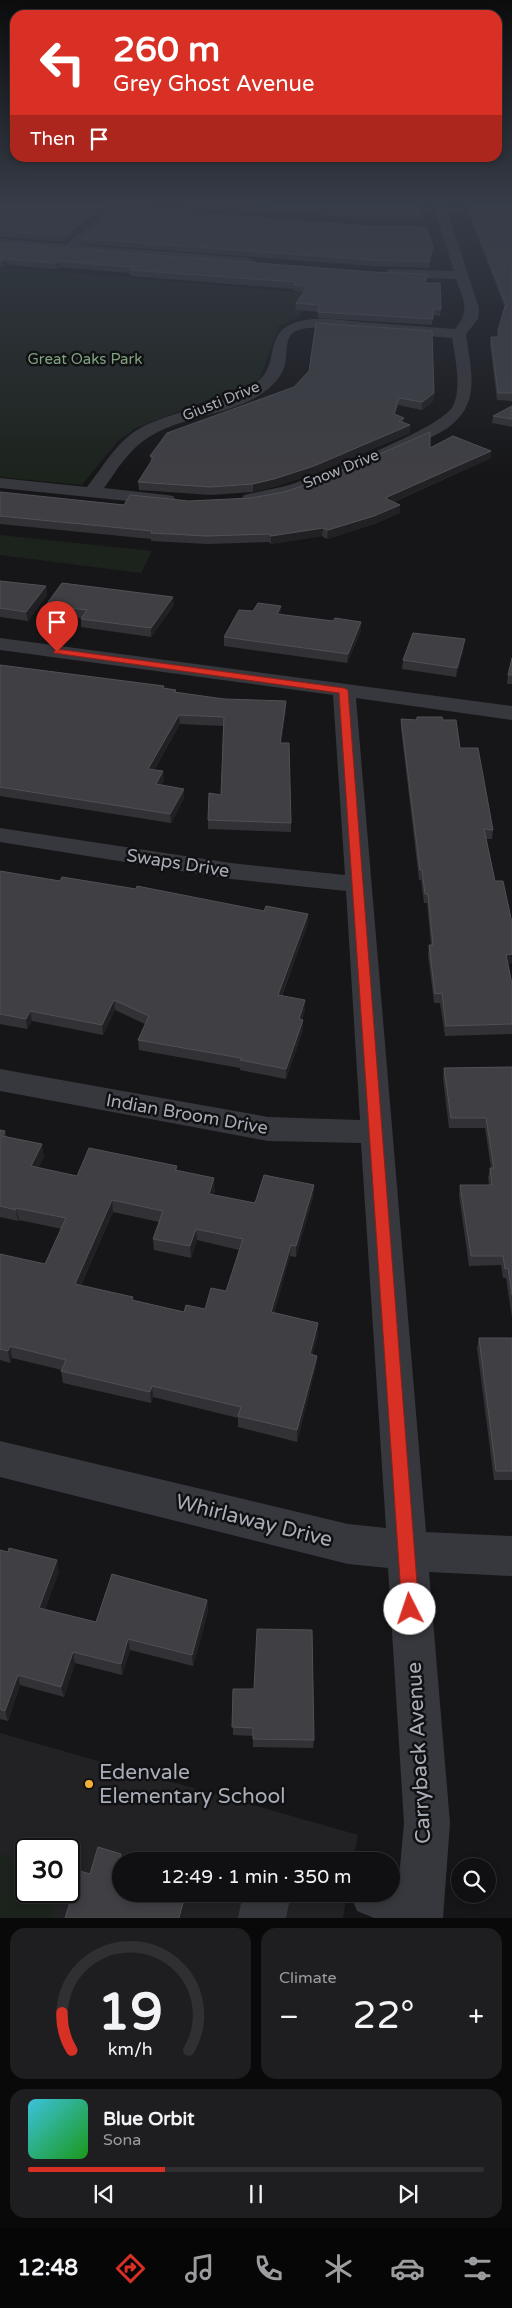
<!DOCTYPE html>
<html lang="en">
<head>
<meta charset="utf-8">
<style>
	body { margin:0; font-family:"Varela Round",sans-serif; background:#1e1e20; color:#f1f3f6; height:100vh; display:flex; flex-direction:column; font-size:19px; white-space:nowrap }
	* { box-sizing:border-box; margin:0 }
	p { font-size:16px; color:#9c9d9f }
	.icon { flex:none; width:28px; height:28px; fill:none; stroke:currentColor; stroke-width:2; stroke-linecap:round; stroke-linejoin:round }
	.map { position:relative; height:1918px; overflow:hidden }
	.panel { display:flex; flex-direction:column; gap:10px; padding:10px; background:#09090a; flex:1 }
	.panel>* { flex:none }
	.banner { position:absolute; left:10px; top:10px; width:492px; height:152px; border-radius:15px; box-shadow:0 2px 8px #0003,0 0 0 1px #303032; background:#d93025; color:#fff; overflow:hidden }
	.buttons { position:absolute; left:451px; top:1858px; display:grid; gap:10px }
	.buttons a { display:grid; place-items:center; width:45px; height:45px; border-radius:50%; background:#101012; box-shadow:0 2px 8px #0003,0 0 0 1px #303032; font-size:25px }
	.speed { position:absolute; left:15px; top:1838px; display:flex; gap:10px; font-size:25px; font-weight:700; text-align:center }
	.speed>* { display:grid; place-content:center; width:65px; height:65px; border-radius:50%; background:#101012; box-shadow:0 2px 8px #0003,0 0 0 1px #303032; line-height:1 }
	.speed .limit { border:2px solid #111; border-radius:8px; background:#fff; color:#111 }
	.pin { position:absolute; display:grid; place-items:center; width:42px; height:42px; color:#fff; margin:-51px -21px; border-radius:50% 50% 50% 0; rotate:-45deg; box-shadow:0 0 5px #0007 }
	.pin .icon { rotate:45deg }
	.me { position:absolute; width:55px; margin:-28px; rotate:356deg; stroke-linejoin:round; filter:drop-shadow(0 0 4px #0008) }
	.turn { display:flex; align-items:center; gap:18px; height:105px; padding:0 20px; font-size:22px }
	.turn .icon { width:65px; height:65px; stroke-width:2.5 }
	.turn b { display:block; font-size:35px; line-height:42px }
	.then { display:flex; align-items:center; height:48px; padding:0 20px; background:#0003; gap:10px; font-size:19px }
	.big { font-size:38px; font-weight:600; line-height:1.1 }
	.panel .widget { flex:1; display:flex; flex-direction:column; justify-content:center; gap:8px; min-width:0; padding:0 18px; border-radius:15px; background:#1e1e20 }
	.panel .dial { align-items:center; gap:0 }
	.dial svg { height:130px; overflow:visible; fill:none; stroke:#303032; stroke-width:7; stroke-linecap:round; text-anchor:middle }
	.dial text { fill:#f1f3f6; stroke:none }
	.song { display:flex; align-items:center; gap:15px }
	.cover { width:60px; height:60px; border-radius:8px; background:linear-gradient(135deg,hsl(190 70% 55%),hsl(120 70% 35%)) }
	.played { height:5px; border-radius:2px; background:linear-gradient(90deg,#d93025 30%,#303032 30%) }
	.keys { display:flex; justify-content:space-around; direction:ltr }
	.heat { display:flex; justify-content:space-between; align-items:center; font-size:28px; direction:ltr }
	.panel .tiles { flex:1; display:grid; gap:10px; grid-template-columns:1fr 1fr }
	.widget:last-child { grid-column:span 2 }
	.trip { position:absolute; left:112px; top:1852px; width:288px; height:50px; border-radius:25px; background:#101012; box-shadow:0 2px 8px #0003,0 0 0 1px #303032; font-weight:600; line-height:50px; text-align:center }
	.tabs { display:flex; height:80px; justify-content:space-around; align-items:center; background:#060607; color:#9c9d9f }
	.tabs .icon { width:35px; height:35px }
	.tabs .active { color:#d93025 }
	.tabs b { font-size:22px; color:#f1f3f6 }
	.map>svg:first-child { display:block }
</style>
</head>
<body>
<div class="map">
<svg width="512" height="1918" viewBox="0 0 512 1918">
	<rect width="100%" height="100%" fill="#161618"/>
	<path fill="#222225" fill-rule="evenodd" d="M0 1733 358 1835 353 1861H121V1894H347L343 1918H0ZM26 1849H69V1891H26Z"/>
	<g fill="#1c231d">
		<polygon points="0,267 311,293 299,317 279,326 259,380 136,428 118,441 82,485 0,477"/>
		<polygon points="0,535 152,551 141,573 0,555"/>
		<polygon points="0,1854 26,1862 26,1891 59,1891 51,1918 0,1918"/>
	</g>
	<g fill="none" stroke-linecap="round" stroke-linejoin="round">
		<g fill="#37383d" fill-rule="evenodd">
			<polygon points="100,207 148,207 159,211 153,214 114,211 103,225 79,245 250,258 256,262 250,266 0,247 0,239 66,244 95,221 104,210"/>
			<path d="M434 207H446L479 308 478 319 466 334C471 371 482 405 446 429 416 448 275 510 244 503L241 499 244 495C260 491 276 489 292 484 321 474 441 429 453 406 462 388 455 357 452 338L324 327C315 328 302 327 294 332 284 339 288 354 285 364 283 374 276 382 268 389 235 416 185 414 149 437 129 449 117 470 104 488L167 495 173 496 176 500 173 504 167 505 0 488V478L87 487C102 468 116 443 137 430 174 408 221 408 256 383 282 364 261 333 297 322 317 316 341 320 361 322 392 324 424 327 455 329 471 310 463 300 456 279L390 277 384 273 390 269 454 271Z"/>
			<polygon points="0,638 512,706 512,720 356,698 426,1532 512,1536 512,1576 429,1572 450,1823 443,1918 374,1918 357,1911 350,1894 391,1894 391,1876 399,1878 404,1823 388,1568 348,1564 0,1477 0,1441 348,1524 386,1528 361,1143 268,1141 0,1091 0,1069 268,1117 360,1120 346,891 231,879 0,842 0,828 231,863 345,875 333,695 0,650"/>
			<polygon points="243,1894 291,1894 286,1918 238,1918"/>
		</g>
	</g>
	<g fill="#323236" fill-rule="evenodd">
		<polygon points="0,207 101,207 101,210 94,220 65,242 0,237"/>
		<polygon points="177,207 419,207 422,216 422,221"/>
		<polygon points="466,207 512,207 512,401 497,400 490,344 491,337 497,337 498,331 505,308"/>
		<polygon points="83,239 433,246 429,268 373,266 84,244"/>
		<polygon points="0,243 373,272 427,274 426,283 441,309 440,316 433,315 432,325 318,318 318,312 295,310 296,303 304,292 293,291 294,289 130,276 130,273 59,267 57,269 6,265 3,267 0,267"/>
		<polygon points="294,387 434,393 433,401 422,410 398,405 395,415 404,418 403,422 410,425 410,433 314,474 274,487 253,492 211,495 139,490 138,482 151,462 150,456"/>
		<polygon points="512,406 512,427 492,423 493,416"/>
		<polygon points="430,448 491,451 491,458 394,502 400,513 374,524 327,539 322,536 271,544 269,542 207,544 151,541 151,539 0,524 0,492 124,505 251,498 284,492"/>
		<polygon points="0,581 46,586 47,595 28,621 0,617"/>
		<polygon points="46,605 174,605 151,637 81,627 81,618 47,613"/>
		<polygon points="281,615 333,621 361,622 361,631 347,663 224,646 224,637"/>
		<polygon points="464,648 456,677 402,669 403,660"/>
		<polygon points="512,658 512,684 507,684 508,675"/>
		<polygon points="0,665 164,686 164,688 176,690 176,692 286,710 281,743 291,823 291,832 208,829 208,820 221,795 223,726 180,724 154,770 164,780 161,785 184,789 184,798 171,823 0,796"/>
		<polygon points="417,717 443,720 460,748 493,830 492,839 486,839 495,881 512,923 512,963 508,964 512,984 512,1034 445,1036 440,1003 434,1003 428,955 429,945 431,945 427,903 424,903 421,880 419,880 401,728 401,719 416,720"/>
		<polygon points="0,871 60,881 264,911 308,914 308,923 282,996 305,1010 302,1020 303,1030 286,1079 240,1070 240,1068 139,1050 138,1040 145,1024 115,1010 103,1035 32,1021 27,1029 0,1024"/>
		<polygon points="512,1067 512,1318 506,1278 503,1278 501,1265 469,1266 459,1195 460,1185 489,1185 488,1178 490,1168 491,1168 485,1128 449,1128 443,1078 444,1068"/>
		<path d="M0 1130 5 1131 6 1136 44 1156 38 1168 77 1176 177 1166V1171L215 1190 213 1195 255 1203 314 1185 313 1197 296 1257 290 1256 274 1313 318 1323V1334L312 1355 317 1356 316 1367 297 1442 238 1427V1418L153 1397 151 1403 63 1383 61 1371 62 1370 12 1358 10 1363 0 1360V1254L45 1264 62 1229 19 1220 18 1221 0 1217ZM113 1212 159 1222 153 1239 154 1250 191 1258 197 1240 239 1250 226 1291 205 1309 184 1312 133 1300 81 1285Z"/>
		<polygon points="479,1338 512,1338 512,1480 494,1480 477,1348"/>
		<polygon points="0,1550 59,1571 45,1609 96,1622 207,1600 208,1611 193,1666 130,1650 122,1675 75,1663 64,1697 20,1685 8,1721 0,1719"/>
		<polygon points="233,1689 314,1740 313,1748 253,1747 253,1736 233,1735"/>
	</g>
	<g fill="#212124">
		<polygon points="99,207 101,207 101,210 94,220 65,242 65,236"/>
		<polygon points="5,259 6,265 3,267 2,261"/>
		<polygon points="58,261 59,267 57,269 56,263"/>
		<polygon points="434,393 433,401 422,410 422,402"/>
		<polygon points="399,398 398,405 393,422 394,414"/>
		<polygon points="410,425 410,433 314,474 274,487 253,492 253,484"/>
		<polygon points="491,451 491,458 384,506 385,498"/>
		<polygon points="400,505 400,513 374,524 327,539 328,530"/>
		<polygon points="323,528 322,536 271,544 271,536"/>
		<polygon points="46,586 47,595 28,621 26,612"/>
		<polygon points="173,597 174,605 151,637 151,628"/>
		<polygon points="281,606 281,614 277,614"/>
		<polygon points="361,622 361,631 347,663 348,654"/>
		<polygon points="465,639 464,648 456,677 457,668"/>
		<polygon points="286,701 286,710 280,752 280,743"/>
		<polygon points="179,715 180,724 149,778 148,769"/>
		<polygon points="163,771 164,780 156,794 156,784"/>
		<polygon points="184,789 184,798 171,823 170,814"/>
		<polygon points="308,914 308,923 278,1005 278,995"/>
		<polygon points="512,954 512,963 505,965 506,955"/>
		<polygon points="114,1000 115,1010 103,1035 102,1025"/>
		<polygon points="305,1000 305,1010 299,1029 299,1019"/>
		<polygon points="30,1011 32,1021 27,1029 26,1019"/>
		<polygon points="303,1020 303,1030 286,1079 286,1069"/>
		<polygon points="42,1144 44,1156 33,1178 31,1166"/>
		<polygon points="214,1178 215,1190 209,1206 209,1194"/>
		<polygon points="314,1185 313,1197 296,1257 296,1246"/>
		<polygon points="112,1200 113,1212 76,1295 75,1284"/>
		<polygon points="16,1208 19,1220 18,1221 16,1210"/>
		<polygon points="196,1229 197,1240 191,1258 190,1246"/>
		<polygon points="291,1245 290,1256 271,1324 271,1312"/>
		<polygon points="318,1323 318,1334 310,1366 310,1354"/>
		<polygon points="10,1346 12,1358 10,1363 8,1351"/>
		<polygon points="317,1356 316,1367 297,1442 297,1430"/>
		<polygon points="152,1386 153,1397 151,1403 150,1392"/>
		<polygon points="57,1560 59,1571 42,1619 39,1608"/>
		<polygon points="207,1600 208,1611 193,1666 192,1655"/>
		<polygon points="128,1639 130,1650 122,1675 121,1664"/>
		<polygon points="73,1652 75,1663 64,1697 61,1687"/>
		<polygon points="18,1675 20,1685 8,1721 5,1711"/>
		<polygon points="121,1854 122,1861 121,1861 121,1865 115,1887 113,1881"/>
		<polygon points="183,1903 184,1909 182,1918 179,1918"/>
	</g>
	<g fill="#3f3f44" stroke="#4f5156" fill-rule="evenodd">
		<polygon points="0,207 99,207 93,214 65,236 0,231"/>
		<polygon points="115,207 369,226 426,227 433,246 429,262 373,260 83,239"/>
		<polygon points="275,207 419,207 422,216"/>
		<polygon points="469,207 512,207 512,393 498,393 491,337 499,337 498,331 505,306 507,307"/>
		<polygon points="0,243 373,272 427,274 425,283 440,283 441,309 433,309 433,319 318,312 319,305 296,303 308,286 294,285 295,282 130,270 132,267 58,261 56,263 5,259 2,261 0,261"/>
		<polygon points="316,323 432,331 434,393 422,402 399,398 394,414 404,418 399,421 410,425 314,466 274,479 253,484 210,487 138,482 154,457 150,456 167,433 294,387 309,371"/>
		<polygon points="512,406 512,419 493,416"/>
		<polygon points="430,432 430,448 453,436 491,451 385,498 400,505 374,516 328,530 323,528 271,536 269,534 207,536 151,533 152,531 0,516 0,492 124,505 130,495 189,501 251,498 284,492 318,481"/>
		<polygon points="0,581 46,586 26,612 0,608"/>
		<polygon points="62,583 173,597 151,628 81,619 87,610 46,605"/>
		<polygon points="258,603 281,606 277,614 333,621 335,618 361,622 348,654 224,637 239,610 253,611"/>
		<polygon points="413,633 465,639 457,668 403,660"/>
		<polygon points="512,658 512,675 508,675"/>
		<polygon points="0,665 164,686 163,688 176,690 174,692 224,699 286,701 280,743 289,743 291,823 208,820 209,793 221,795 224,717 179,715 148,769 163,771 156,784 184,789 170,814 0,787"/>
		<polygon points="417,717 442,717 443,720 456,720 460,748 478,748 493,830 484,829 495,881 503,881 512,923 512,954 506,955 512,984 512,1024 446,1026 442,993 435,994 429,945 433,945 428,894 425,894 422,870 420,870 401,719 417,720"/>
		<polygon points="0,871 60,881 62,877 136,889 137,886 264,911 266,906 308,914 278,995 305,1000 299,1019 303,1020 286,1069 240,1060 241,1058 138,1040 149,1016 114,1000 102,1025 30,1011 26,1019 0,1014"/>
		<polygon points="512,1067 512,1295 508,1268 505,1269 503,1256 471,1256 460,1185 492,1185 490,1168 494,1168 486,1118 451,1118 444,1068"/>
		<path d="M0 1130 5 1131 2 1136 42 1144 31 1166 77 1176 89 1148 177 1166 175 1170 214 1178 209 1194 255 1203 264 1175 314 1185 296 1246 291 1245 271 1312 318 1323 310 1354 317 1356 297 1430 238 1416 241 1407 152 1386 150 1392 61 1371 66 1360 10 1346 8 1351 0 1349V1254L45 1264 66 1218 16 1208V1210L0 1206ZM112 1200 163 1211 153 1239 190 1246 196 1229 243 1239 226 1291 211 1288 205 1309 186 1305 184 1312 132 1300 133 1297 75 1284Z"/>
		<polygon points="479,1338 512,1338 512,1471 496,1471"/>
		<polygon points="9,1548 57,1560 39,1608 96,1622 112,1574 207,1600 192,1655 128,1639 121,1664 73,1652 61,1687 18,1675 5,1711 0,1709 0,1550 8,1552"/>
		<polygon points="257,1629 312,1630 314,1740 253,1739 253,1728 232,1727 233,1689 254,1689"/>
		<polygon points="98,1847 121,1854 113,1881 121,1884 121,1894 153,1894 183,1903 179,1918 65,1918 80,1871 90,1874"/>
	</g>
	<linearGradient id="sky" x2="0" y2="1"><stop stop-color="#0c0c0d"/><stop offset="0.43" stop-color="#363c48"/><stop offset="1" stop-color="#363c48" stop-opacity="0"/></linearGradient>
	<rect width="512" height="476" fill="url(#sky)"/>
	<polygon fill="#d93025" stroke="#8d1f18" points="57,649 344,688 348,690 419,1609 416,1615 410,1617 404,1615 402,1609 339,693 54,653 53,652"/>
	<circle fill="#f2b134" stroke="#111113" stroke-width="2" cx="89" cy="1784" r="5"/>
	<g text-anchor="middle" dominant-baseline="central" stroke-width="5" stroke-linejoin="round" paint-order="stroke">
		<g font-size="15" fill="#7fa381" stroke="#111113">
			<text x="85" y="359">Great Oaks Park</text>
		</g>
		<g font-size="15" fill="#a8adb8" stroke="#111113">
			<text transform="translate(221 401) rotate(-22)">Giusti Drive</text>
			<text transform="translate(341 469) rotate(-22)">Snow Drive</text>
		</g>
		<g font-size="18" fill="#a8adb8" stroke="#111113">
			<text transform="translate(178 863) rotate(9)">Swaps Drive</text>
			<text transform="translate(187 1114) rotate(10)">Indian Broom Drive</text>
		</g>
		<g font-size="21" fill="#a8adb8" stroke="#111113">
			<text transform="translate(254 1521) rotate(14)">Whirlaway Drive</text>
			<text transform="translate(419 1753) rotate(-93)">Carryback Avenue</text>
		</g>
		<g font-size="21" fill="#a8adb8" stroke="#111113" text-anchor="start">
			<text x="99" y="1772">Edenvale<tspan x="99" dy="24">Elementary School</tspan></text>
		</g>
	</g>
</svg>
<div class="buttons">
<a><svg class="icon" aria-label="search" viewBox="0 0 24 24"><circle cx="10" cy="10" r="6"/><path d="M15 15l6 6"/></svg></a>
</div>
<div class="speed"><div class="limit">30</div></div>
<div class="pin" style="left:57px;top:652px;background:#d93025"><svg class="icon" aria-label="arrive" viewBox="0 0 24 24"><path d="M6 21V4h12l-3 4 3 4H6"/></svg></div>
<svg class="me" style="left:410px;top:1609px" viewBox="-20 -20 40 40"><circle r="19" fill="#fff"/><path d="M0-13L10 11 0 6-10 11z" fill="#d93025"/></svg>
<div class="trip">12:49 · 1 min · 350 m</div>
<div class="banner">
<div class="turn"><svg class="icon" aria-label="left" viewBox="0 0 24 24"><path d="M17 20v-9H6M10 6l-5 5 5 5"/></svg><div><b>260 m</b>Grey Ghost Avenue</div></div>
<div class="then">Then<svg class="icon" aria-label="arrive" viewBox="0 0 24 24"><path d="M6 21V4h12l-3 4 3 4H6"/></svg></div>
</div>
</div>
<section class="panel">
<div class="tiles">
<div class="widget dial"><svg viewBox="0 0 100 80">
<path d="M14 69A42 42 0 1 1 86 69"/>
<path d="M14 69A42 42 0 0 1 8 46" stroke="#d93025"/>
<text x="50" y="56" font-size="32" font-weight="700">19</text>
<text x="50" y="72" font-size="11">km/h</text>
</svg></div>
<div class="widget"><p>Climate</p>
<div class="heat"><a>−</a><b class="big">22°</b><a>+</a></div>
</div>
<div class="widget">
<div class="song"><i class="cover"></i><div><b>Blue Orbit</b><p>Sona</p></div></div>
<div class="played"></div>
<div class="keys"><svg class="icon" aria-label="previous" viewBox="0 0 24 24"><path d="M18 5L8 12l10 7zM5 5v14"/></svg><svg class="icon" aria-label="pause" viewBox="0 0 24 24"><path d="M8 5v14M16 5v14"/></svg><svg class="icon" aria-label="next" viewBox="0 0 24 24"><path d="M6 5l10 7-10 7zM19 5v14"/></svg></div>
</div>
</div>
</section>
<nav class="tabs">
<b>12:48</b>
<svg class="icon active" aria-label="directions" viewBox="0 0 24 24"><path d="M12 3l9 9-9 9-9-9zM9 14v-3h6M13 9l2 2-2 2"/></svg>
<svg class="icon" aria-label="music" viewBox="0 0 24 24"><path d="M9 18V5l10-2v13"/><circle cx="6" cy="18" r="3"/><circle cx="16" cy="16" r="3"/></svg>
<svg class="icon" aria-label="phone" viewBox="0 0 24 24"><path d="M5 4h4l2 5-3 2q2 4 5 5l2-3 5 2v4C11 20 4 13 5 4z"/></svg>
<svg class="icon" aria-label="climate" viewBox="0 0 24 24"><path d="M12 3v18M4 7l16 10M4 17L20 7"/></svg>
<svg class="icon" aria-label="car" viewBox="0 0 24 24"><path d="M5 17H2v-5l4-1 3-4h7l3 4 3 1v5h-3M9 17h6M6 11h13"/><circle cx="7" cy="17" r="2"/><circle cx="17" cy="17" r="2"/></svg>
<svg class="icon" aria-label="filters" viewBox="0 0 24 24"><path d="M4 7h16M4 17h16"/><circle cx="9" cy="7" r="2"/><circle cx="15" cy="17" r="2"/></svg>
</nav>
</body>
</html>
